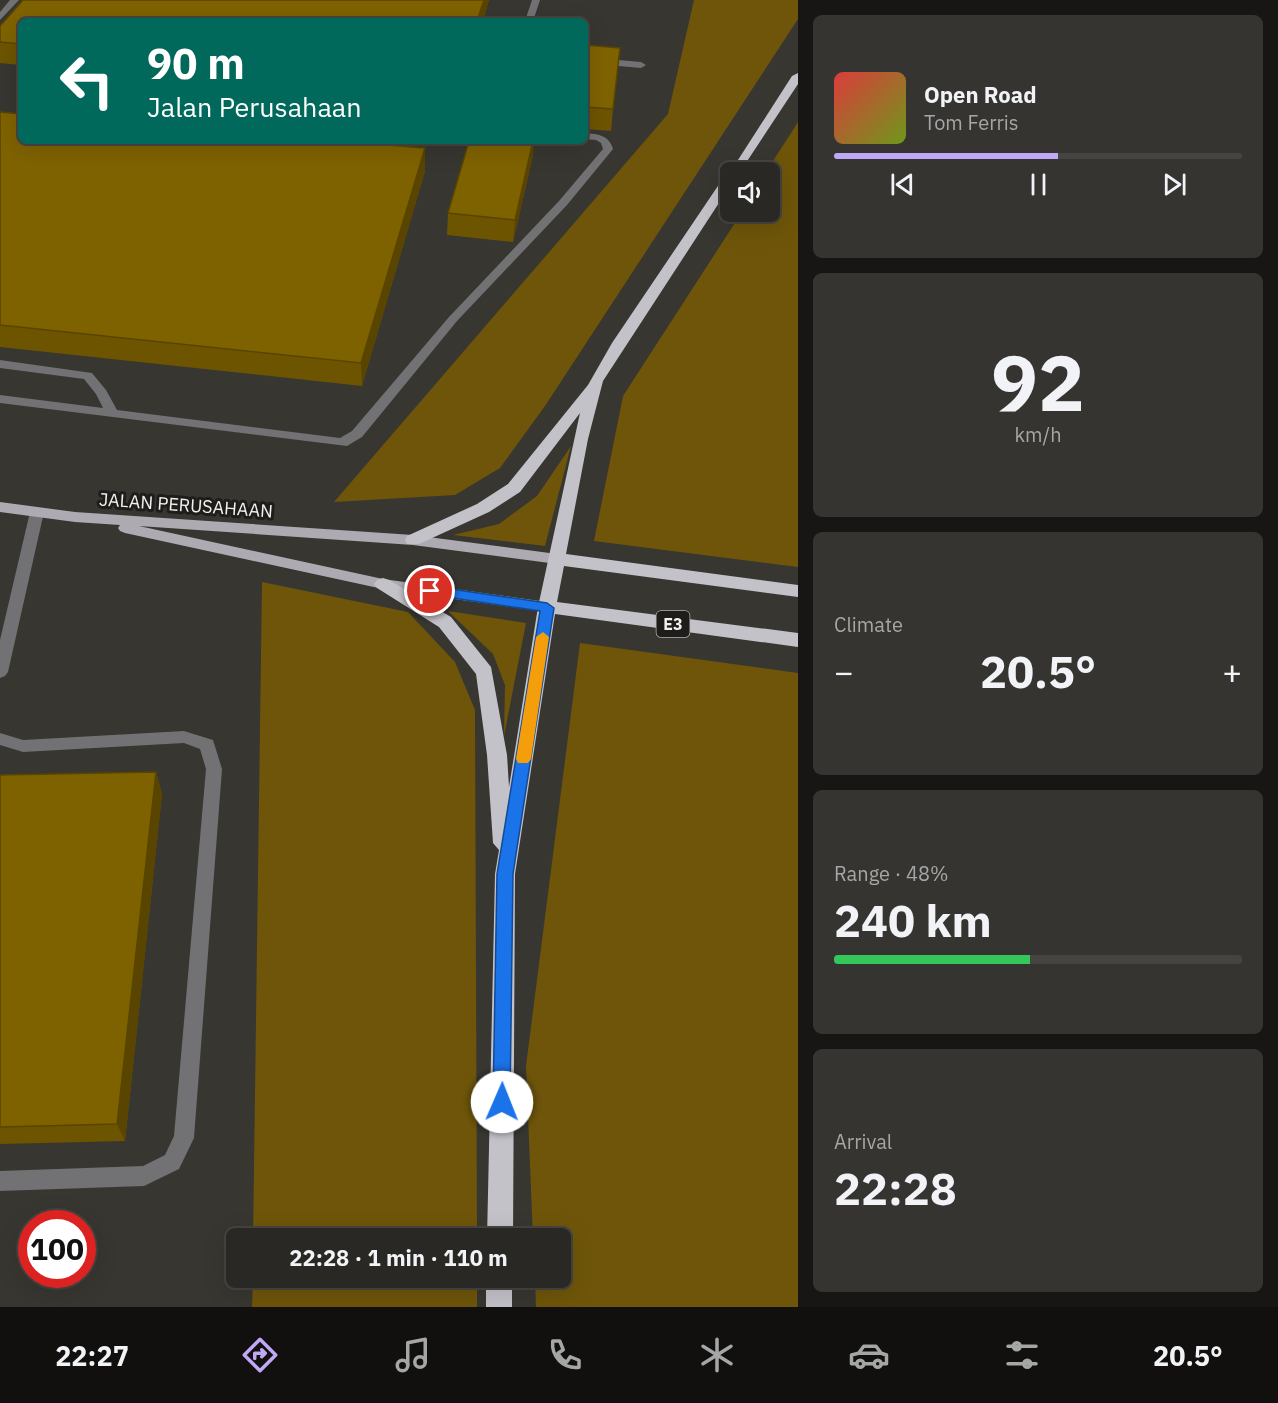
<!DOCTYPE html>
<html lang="en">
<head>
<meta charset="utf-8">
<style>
	body { margin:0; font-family:"IBM Plex Sans",sans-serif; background:#363431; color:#f1f3f6; height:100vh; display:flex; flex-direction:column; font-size:22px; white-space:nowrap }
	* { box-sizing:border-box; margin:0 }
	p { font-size:20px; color:#a5a6a6 }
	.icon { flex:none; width:33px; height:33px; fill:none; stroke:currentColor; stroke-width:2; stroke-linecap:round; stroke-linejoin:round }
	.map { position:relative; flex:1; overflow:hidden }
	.side { display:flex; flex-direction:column; gap:15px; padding:15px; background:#171614; width:480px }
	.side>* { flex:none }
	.top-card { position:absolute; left:18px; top:18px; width:570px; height:126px; border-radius:9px; box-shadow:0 6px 24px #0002,0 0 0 2px #464441; background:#00695c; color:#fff; overflow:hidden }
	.controls { position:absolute; left:720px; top:162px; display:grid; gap:12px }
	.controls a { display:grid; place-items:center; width:60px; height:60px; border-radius:9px; background:#2a2824; box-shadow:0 6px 24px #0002,0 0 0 2px #464441; font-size:30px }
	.speed { position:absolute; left:18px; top:1210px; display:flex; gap:12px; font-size:30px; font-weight:700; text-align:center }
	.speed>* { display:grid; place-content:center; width:78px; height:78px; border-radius:50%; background:#2a2824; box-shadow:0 6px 24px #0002,0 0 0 2px #464441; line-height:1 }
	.speed .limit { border:9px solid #d22; background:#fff; color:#111 }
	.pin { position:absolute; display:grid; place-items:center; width:51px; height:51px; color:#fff; margin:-26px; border:3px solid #fff; border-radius:50%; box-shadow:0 2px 6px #0007 }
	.me { position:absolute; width:66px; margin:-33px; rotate:1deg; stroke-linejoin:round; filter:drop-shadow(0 0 4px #0008) }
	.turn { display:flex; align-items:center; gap:21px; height:126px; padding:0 30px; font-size:27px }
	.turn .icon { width:78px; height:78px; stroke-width:2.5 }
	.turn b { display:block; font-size:42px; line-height:51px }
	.big { font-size:45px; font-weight:700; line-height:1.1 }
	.side .tile { flex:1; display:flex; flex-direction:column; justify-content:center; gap:9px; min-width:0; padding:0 21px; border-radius:9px; background:#363431 }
	.side .dial { align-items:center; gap:0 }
	.dial b { font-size:78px; line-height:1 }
	.song { display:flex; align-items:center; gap:18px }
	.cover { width:72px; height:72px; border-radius:9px; background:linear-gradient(135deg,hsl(0 70% 55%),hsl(80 70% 35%)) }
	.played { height:6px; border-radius:3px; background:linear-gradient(90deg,#bfa9f4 55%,#464441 55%) }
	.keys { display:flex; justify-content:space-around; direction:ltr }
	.heat { display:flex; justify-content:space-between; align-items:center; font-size:33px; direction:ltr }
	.charge { height:9px; border-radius:4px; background:linear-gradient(90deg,#34c759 48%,#464441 0) }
	.trip { position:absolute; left:226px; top:1228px; width:345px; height:60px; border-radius:9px; background:#2a2824; box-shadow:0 6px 24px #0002,0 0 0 2px #464441; font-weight:700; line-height:60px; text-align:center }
	.menu { display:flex; height:96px; justify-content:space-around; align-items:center; background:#11100e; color:#a5a6a6 }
	.menu .icon { width:42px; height:42px }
	.menu .current { color:#bfa9f4 }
	.menu b { font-size:27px; color:#f1f3f6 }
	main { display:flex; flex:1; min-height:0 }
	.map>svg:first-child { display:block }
</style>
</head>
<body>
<main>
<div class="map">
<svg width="798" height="1307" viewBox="0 0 798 1307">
	<rect width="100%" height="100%" fill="#383630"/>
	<g fill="#6e550a">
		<polygon points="694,0 798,0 798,19 545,406 500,468 455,495 334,502 668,114"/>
		<polygon points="798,122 798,567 594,541 623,396 742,212 770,212 770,172 766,172"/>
		<polygon points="571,446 545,546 453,535 499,524 537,496"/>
		<polygon points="262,582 408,612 455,662 475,710 477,1239 253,1239"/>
		<polygon points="448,611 526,623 504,736 505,685 493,654"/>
		<polygon points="580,643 798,673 798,1307 536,1307 535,1278 561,1278 561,1239 533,1239 526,1066"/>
		<polygon points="253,1278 477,1278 477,1307 252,1307"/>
	</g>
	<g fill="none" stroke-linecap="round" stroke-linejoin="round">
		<g fill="#727174" fill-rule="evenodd">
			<polygon points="10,0 19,0 0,20 0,12"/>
			<polygon points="532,0 540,0 533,21 525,21"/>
			<polygon points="585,57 641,62 646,65 641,68 585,63"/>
			<path d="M585 133C598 134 609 135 613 149L567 205 457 321 362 437 347 446 0 403V395L103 408 96 394 84 379 0 368V360L92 373 106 390 117 410 340 438 352 431 449 317 559 201 603 149 601 143 596 140 585 139Z"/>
			<polygon points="37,507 44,512 8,672 5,676 0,678 0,640 30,512"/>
			<polygon points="184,731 213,740 222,769 194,1138 179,1169 144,1186 0,1191 0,1171 143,1166 165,1155 174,1136 206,769 200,749 184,743 23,752 0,745 0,733 23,740"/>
		</g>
		<polygon fill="#adabb1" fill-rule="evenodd" points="0,502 75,512 413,535 557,554 564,559 557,564 413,545 139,526 383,579 547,602 554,607 547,612 383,589 125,533 120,531 118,528 120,525 75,522 0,512"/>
		<g fill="#c4c2c9" fill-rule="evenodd">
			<polygon points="798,73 798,84 740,172 730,172 730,186 603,381 588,439 566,554 798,585 798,597 564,566 557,602 798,633 798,647 555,614 515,874 513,1239 487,1239 495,874 499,850 493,843 487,755 476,674 439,627 377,588 374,584 377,580 383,578 389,580 451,617 491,667 507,755 509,787 538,607 580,413 520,492 489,512 419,544 407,544 405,540 407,536 477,504 508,484 588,385 612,343 726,174 729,174 792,76"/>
			<rect x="486" y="1278" width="26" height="29"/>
		</g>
	</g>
	<g fill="#6d5400">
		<polygon points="23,0 484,0 484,2 484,0 489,0 483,21 21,21 21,65 0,63 0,26"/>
		<polygon points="585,45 613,109 611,131 585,129"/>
		<polygon points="0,112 425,148 425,171 362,386 0,347"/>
		<polygon points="533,155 513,242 447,235 448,213"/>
		<polygon points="156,772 162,794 125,1141 0,1144 0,775"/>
	</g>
	<g fill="#594500">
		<polygon points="484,0 489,0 483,21 477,21"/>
		<polygon points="533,141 534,141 533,155 513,242 515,220"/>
		<polygon points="425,148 425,171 362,386 361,363"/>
		<polygon points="156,772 162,794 125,1141 117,1124"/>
	</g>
	<g fill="#7f6200" stroke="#594500" stroke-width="1.5">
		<polygon points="23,0 484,0 477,21 21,21 21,44 0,42 0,26"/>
		<polygon points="585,45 620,48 613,109 585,107"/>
		<polygon points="0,112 21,114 21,141 340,141 425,148 361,363 0,325"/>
		<polygon points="469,141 533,141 515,220 448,213"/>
		<polygon points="156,772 117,1124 0,1127 0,775"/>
	</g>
	<polygon fill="#1a73e8" stroke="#114b97" stroke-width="1.5" points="430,586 547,603 554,608 513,874 510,1102 508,1108 502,1111 495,1108 493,1102 497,874 540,611 426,594 424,591 426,588"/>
	<polygon fill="#f59e0b" points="543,632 549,637 531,759 528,763 518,763 516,759 536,637"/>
	<g text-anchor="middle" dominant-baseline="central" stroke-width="6" stroke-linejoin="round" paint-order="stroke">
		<rect fill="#1e1d1b" stroke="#b2b1ae" stroke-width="1.5" x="656.5" y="611" width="33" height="26" rx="4.5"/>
		<g font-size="16" font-weight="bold" fill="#f2f1ed">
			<text x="673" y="624">E3</text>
		</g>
		<g font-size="18" fill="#f2f1ed" stroke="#1e1d1b">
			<text transform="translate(186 505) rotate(4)">JALAN PERUSAHAAN</text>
		</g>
	</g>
</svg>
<div class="controls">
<a><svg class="icon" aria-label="sound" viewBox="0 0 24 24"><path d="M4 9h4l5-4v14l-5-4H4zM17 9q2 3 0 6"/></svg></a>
</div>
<div class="speed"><div class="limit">100</div></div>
<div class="pin" style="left:430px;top:591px;background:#d93025"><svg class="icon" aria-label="arrive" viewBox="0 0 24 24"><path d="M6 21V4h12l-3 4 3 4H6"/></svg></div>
<svg class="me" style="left:502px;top:1102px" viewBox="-20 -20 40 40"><circle r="19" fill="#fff"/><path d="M0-13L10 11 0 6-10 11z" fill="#1a73e8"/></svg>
<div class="trip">22:28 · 1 min · 110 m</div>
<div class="top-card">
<div class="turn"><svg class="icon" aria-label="left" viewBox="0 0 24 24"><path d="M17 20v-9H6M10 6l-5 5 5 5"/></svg><div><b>90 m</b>Jalan Perusahaan</div></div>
</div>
</div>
<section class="side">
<div class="tile">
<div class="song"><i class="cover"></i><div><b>Open Road</b><p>Tom Ferris</p></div></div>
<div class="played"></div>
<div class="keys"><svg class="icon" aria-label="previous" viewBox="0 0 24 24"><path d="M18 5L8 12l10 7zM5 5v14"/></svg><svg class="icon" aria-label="pause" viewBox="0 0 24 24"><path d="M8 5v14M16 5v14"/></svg><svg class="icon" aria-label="next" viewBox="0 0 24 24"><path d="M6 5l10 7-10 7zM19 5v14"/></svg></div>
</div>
<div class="tile dial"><b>92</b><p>km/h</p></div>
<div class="tile"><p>Climate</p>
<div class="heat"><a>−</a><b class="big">20.5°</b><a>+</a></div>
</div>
<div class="tile"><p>Range · 48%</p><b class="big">240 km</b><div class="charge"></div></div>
<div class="tile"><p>Arrival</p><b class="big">22:28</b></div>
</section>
</main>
<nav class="menu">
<b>22:27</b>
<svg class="icon current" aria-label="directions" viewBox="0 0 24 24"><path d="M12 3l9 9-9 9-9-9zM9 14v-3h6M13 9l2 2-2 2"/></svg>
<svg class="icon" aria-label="music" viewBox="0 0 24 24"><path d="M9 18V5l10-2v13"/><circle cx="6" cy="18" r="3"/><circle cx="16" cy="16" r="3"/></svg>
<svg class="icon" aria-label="phone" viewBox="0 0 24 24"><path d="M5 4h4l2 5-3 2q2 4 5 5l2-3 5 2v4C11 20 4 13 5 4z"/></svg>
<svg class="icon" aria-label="climate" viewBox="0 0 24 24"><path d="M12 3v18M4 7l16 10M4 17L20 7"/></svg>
<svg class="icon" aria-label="car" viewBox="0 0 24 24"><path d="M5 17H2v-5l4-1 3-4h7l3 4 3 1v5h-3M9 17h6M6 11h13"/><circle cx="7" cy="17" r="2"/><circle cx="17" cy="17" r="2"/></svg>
<svg class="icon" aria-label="filters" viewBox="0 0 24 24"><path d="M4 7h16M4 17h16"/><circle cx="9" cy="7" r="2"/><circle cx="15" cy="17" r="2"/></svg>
<b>20.5°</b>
</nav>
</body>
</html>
